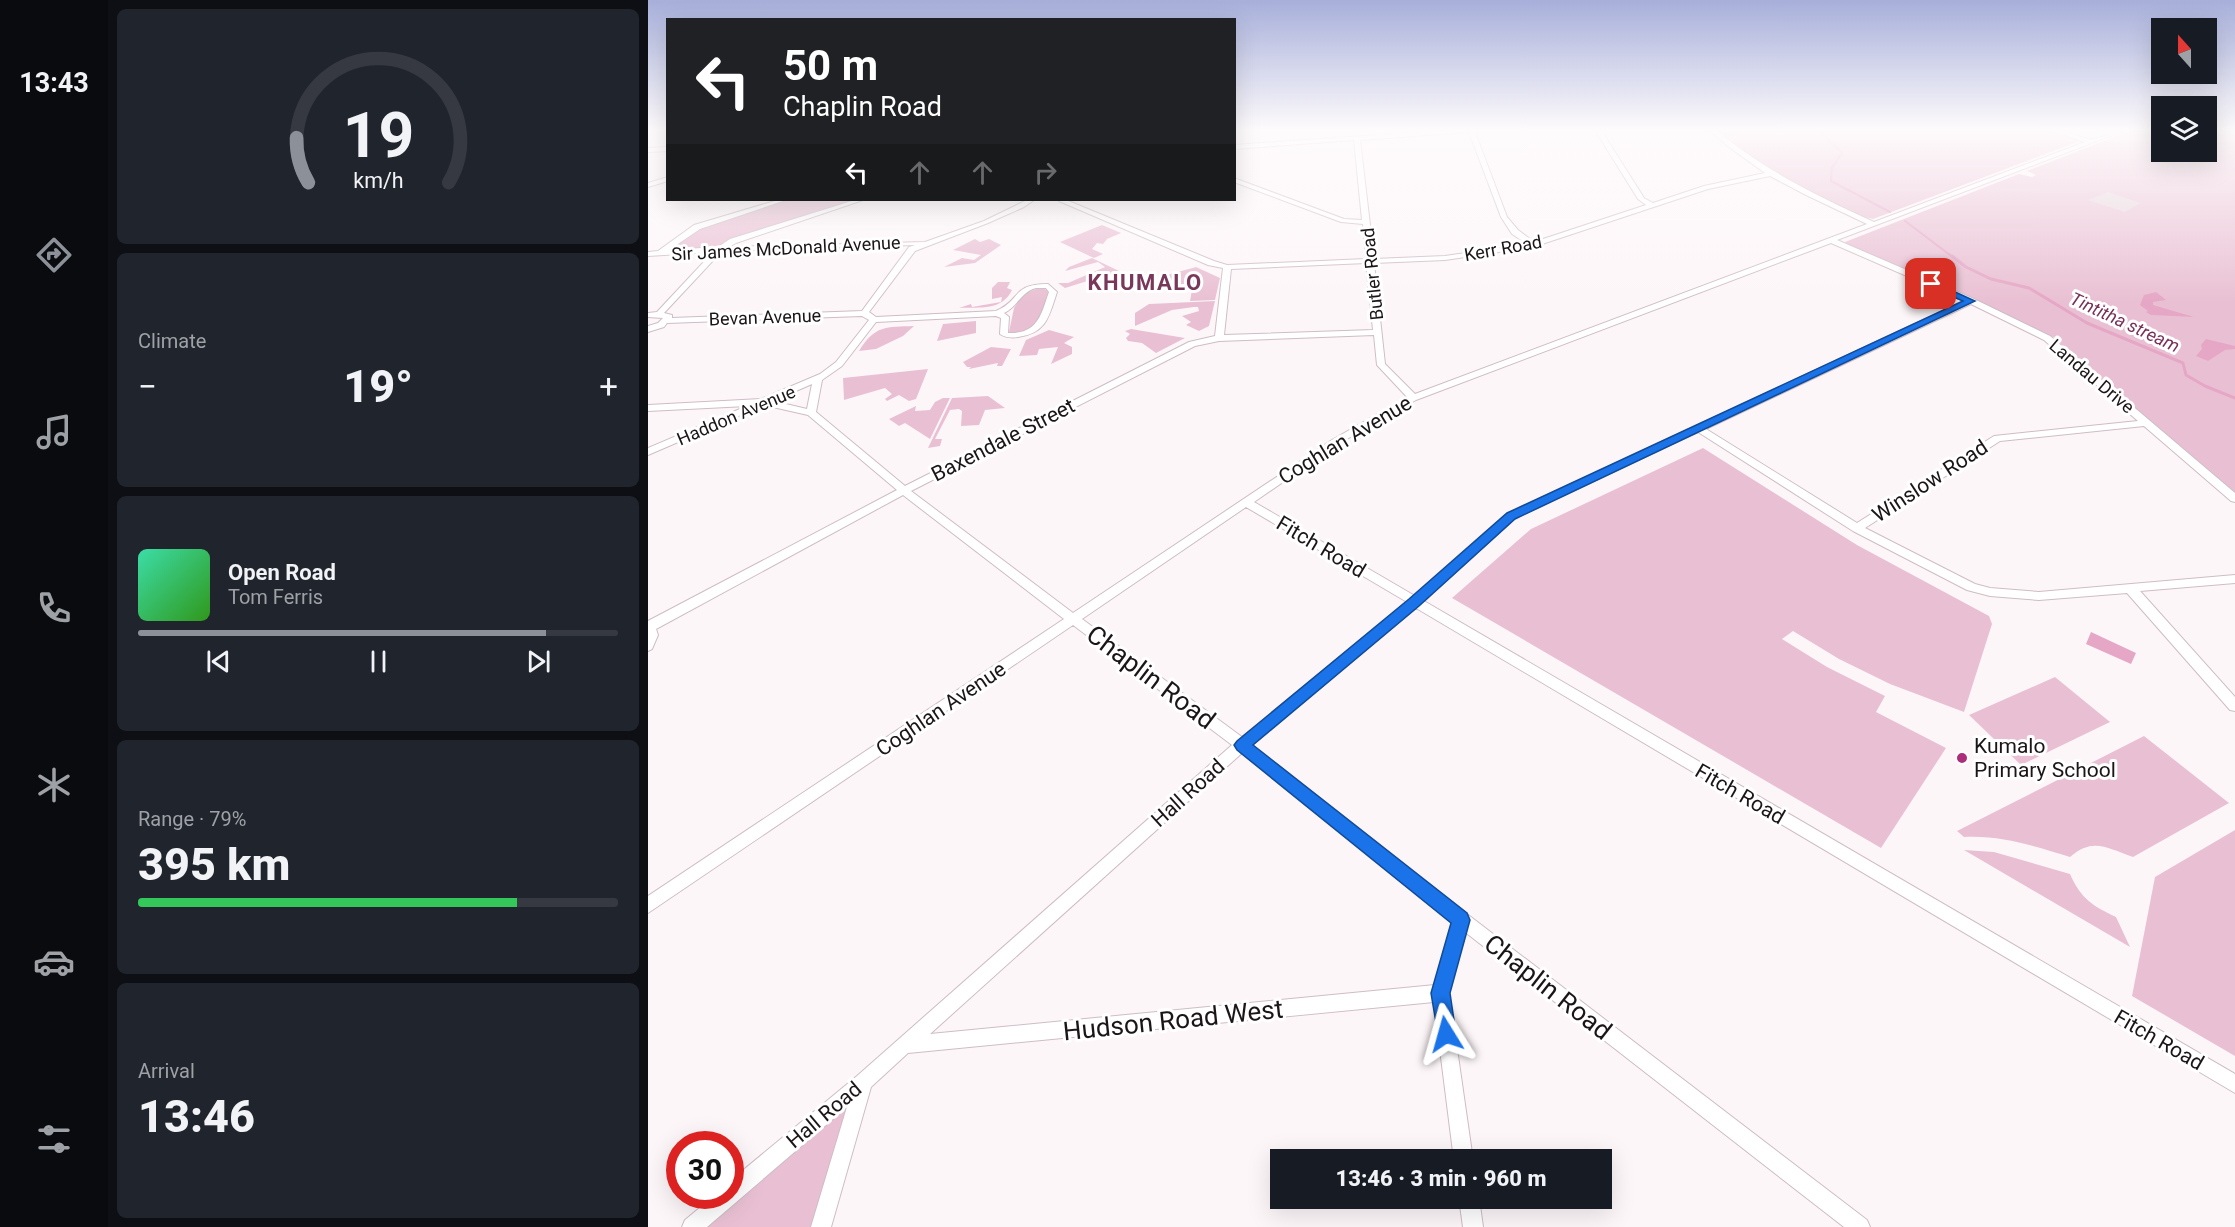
<!DOCTYPE html>
<html lang="en">
<head>
<meta charset="utf-8">
<style>
	body { margin:0; font-family:Roboto,sans-serif; background:#20242c; color:#f1f3f6; height:100vh; display:flex; flex-direction:column; font-size:22px; white-space:nowrap }
	* { box-sizing:border-box; margin:0 }
	p { font-size:20px; color:#9ea1a6 }
	.icon { flex:none; width:33px; height:33px; fill:none; stroke:currentColor; stroke-width:2; stroke-linecap:round; stroke-linejoin:round }
	.map { position:relative; flex:1; overflow:hidden }
	.panel { display:flex; flex-direction:column; gap:9px; padding:9px; background:#0d0f14; width:540px }
	.panel>* { flex:none }
	.banner { position:absolute; left:18px; top:18px; width:570px; height:183px; border-radius:0px; box-shadow:0 6px 24px #0002; background:#202124; color:#fff; overflow:hidden }
	.needle { width:39px; rotate:339deg }
	.fabs { position:absolute; left:1503px; top:18px; display:grid; gap:12px }
	.fabs a { display:grid; place-items:center; width:66px; height:66px; border-radius:0px; background:#171b24; box-shadow:0 6px 24px #0002; font-size:30px }
	.speed { position:absolute; left:18px; top:1131px; display:flex; gap:12px; font-size:30px; font-weight:700; text-align:center }
	.speed>* { display:grid; place-content:center; width:78px; height:78px; border-radius:50%; background:#171b24; box-shadow:0 6px 24px #0002; line-height:1 }
	.speed .limit { border:9px solid #d22; background:#fff; color:#111 }
	.pin { position:absolute; display:grid; place-items:center; width:51px; height:51px; color:#fff; margin:-26px; border-radius:12px; box-shadow:0 3px 9px #0006 }
	.me { position:absolute; width:66px; margin:-33px; rotate:352deg; stroke-linejoin:round; filter:drop-shadow(0 0 4px #0008) }
	.turn { display:flex; align-items:center; gap:21px; height:126px; padding:0 18px; font-size:27px }
	.turn .icon { width:78px; height:78px; stroke-width:2.5 }
	.turn b { display:block; font-size:42px; line-height:51px }
	.lanes { display:flex; align-items:center; height:57px; padding:0 18px; background:#0003; justify-content:center; gap:30px; direction:ltr }
	.lanes .off { opacity:.35 }
	.big { font-size:45px; font-weight:800; line-height:1.1 }
	.panel .tile { flex:1; display:flex; flex-direction:column; justify-content:center; gap:9px; min-width:0; padding:0 21px; border-radius:9px; background:#20242c }
	.panel .dial { align-items:center; gap:0 }
	.dial svg { height:156px; overflow:visible; fill:none; stroke:#363941; stroke-width:7; stroke-linecap:round; text-anchor:middle }
	.dial text { fill:#f1f3f6; stroke:none }
	.song { display:flex; align-items:center; gap:18px }
	.cover { width:72px; height:72px; border-radius:9px; background:linear-gradient(135deg,hsl(160 70% 55%),hsl(110 70% 35%)) }
	.played { height:6px; border-radius:3px; background:linear-gradient(90deg,#8c9099 85%,#363941 85%) }
	.keys { display:flex; justify-content:space-around; direction:ltr }
	.heat { display:flex; justify-content:space-between; align-items:center; font-size:33px; direction:ltr }
	.charge { height:9px; border-radius:4px; background:linear-gradient(90deg,#34c759 79%,#363941 0) }
	.trip { position:absolute; left:622px; top:1149px; width:342px; height:60px; border-radius:0px; background:#171b24; box-shadow:0 6px 24px #0002; font-weight:800; line-height:60px; text-align:center }
	main { display:flex; flex:1; min-height:0 }
	.tab-bar { display:flex; flex-direction:column; width:108px; justify-content:space-around; align-items:center; background:#090b0e; color:#9ea1a6 }
	.tab-bar .icon { width:42px; height:42px }
	.tab-bar .on { color:#8c9099 }
	.tab-bar b { font-size:27px; color:#f1f3f6 }
	.map>svg:first-child { display:block }
</style>
</head>
<body>
<main>
<nav class="tab-bar">
<b>13:43</b>
<svg class="icon on" aria-label="directions" viewBox="0 0 24 24"><path d="M12 3l9 9-9 9-9-9zM9 14v-3h6M13 9l2 2-2 2"/></svg>
<svg class="icon" aria-label="music" viewBox="0 0 24 24"><path d="M9 18V5l10-2v13"/><circle cx="6" cy="18" r="3"/><circle cx="16" cy="16" r="3"/></svg>
<svg class="icon" aria-label="phone" viewBox="0 0 24 24"><path d="M5 4h4l2 5-3 2q2 4 5 5l2-3 5 2v4C11 20 4 13 5 4z"/></svg>
<svg class="icon" aria-label="climate" viewBox="0 0 24 24"><path d="M12 3v18M4 7l16 10M4 17L20 7"/></svg>
<svg class="icon" aria-label="car" viewBox="0 0 24 24"><path d="M5 17H2v-5l4-1 3-4h7l3 4 3 1v5h-3M9 17h6M6 11h13"/><circle cx="7" cy="17" r="2"/><circle cx="17" cy="17" r="2"/></svg>
<svg class="icon" aria-label="filters" viewBox="0 0 24 24"><path d="M4 7h16M4 17h16"/><circle cx="9" cy="7" r="2"/><circle cx="15" cy="17" r="2"/></svg>
</nav>
<section class="panel">
<div class="tile dial"><svg viewBox="0 0 100 80">
<path d="M14 69A42 42 0 1 1 86 69"/>
<path d="M14 69A42 42 0 0 1 8 46" stroke="#8c9099"/>
<text x="50" y="56" font-size="32" font-weight="700">19</text>
<text x="50" y="72" font-size="11">km/h</text>
</svg></div>
<div class="tile"><p>Climate</p>
<div class="heat"><a>−</a><b class="big">19°</b><a>+</a></div>
</div>
<div class="tile">
<div class="song"><i class="cover"></i><div><b>Open Road</b><p>Tom Ferris</p></div></div>
<div class="played"></div>
<div class="keys"><svg class="icon" aria-label="previous" viewBox="0 0 24 24"><path d="M18 5L8 12l10 7zM5 5v14"/></svg><svg class="icon" aria-label="pause" viewBox="0 0 24 24"><path d="M8 5v14M16 5v14"/></svg><svg class="icon" aria-label="next" viewBox="0 0 24 24"><path d="M6 5l10 7-10 7zM19 5v14"/></svg></div>
</div>
<div class="tile"><p>Range · 79%</p><b class="big">395 km</b><div class="charge"></div></div>
<div class="tile"><p>Arrival</p><b class="big">13:46</b></div>
</section>
<div class="map">
<svg width="1587" height="1227" viewBox="0 0 1587 1227">
	<rect width="100%" height="100%" fill="#fdf6f9"/>
	<g fill="#e9c0d3">
		<polygon points="1067,130 1402,130 1432,141 1225,219 1211,216 1125,175"/>
		<polygon points="1484,130 1513,130 1514,152 1558,152 1559,130 1587,130 1587,497 1405,337 1204,247 1197,242 1371,174 1384,177 1388,175 1379,171"/>
		<polygon points="137,200 210,200 84,241 71,249 16,252 44,230 66,221"/>
		<polygon points="454,225 473,233 459,239 455,244 449,243 444,249 455,254 446,258 412,242"/>
		<polygon points="327,239 332,242 341,239 353,245 327,263 296,267 314,258 326,260 333,255 305,250"/>
		<polygon points="444,258 471,271 417,288 410,283 420,283 457,267 450,262 417,271 421,267"/>
		<polygon points="548,267 572,278 567,300 542,301 545,284 528,284 519,275"/>
		<path d="M350 282H362L359 288 364 290C354 311 332 307 311 308L323 304 324 307 353 302 354 297 344 299V288Z"/>
		<path d="M391 288 401 290 402 294C394 315 389 340 361 332L366 308 375 294Z"/>
		<polygon points="567,301 561,326 551,331 538,325 543,322 534,316 551,311 550,307 546,307 524,310 487,326 487,313 501,304"/>
		<polygon points="328,321 328,333 289,341 295,324"/>
		<path d="M266 326 255 336 228 349 211 351C227 325 238 327 266 326Z"/>
		<polygon points="483,329 537,338 508,353 494,343 480,341 478,338 482,334 477,331"/>
		<polygon points="401,330 426,337 416,343 424,347 424,354 403,364 410,347 391,349 389,355 371,356 378,340"/>
		<polygon points="343,347 363,349 354,366 349,366 350,363 321,369 323,367 319,367 315,362"/>
		<polygon points="280,369 268,399 261,401 251,395 239,401 237,399 244,394 237,388 196,400 195,378"/>
		<polygon points="340,396 357,408 337,410 331,425 313,426 314,411 311,409 302,410 287,439 294,439 292,446 280,448 304,398"/>
		<polygon points="295,398 302,398 282,439 257,423 251,426 241,419 268,406 267,411 282,410 287,402"/>
		<polygon points="1055,448 1209,545 1341,616 1344,624 1316,712 1242,684 1191,659 1145,631 1134,639 1179,667 1237,696 1228,712 1298,748 1233,848 804,598 883,529"/>
		<polygon points="1407,677 1462,722 1373,765 1321,715"/>
		<path d="M1496 736 1581 803 1485 857C1459 848 1445 837 1422 857 1386 846 1353 835 1316 837L1309 831Z"/>
		<polygon points="1587,830 1587,1056 1484,996 1507,877"/>
		<path d="M1316 850 1346 852 1422 874C1433 899 1445 906 1468 917L1482 947Z"/>
		<polygon points="207,1094 169,1227 49,1227"/>
	</g>
	<g fill="#e5a7c5">
		<polygon points="1508,292 1518,300 1505,302 1505,305 1546,317 1503,315 1498,312 1500,311 1492,305 1496,295"/>
		<polygon points="1558,339 1587,346 1587,349 1577,350 1560,361 1548,356 1554,349 1553,345"/>
		<polygon points="1443,632 1488,653 1483,664 1438,644"/>
	</g>
	<g fill="none" stroke-linecap="round" stroke-linejoin="round">
		<g stroke="#e5a7c5" stroke-width="2">
			<polyline points="1171,130 1194,153 1184,168 1183,181 1242,212"/>
			<polyline points="1257,221 1306,258"/>
		</g>
		<polyline stroke="#e5a7c5" stroke-width="3" points="1304,256 1318,267 1343,279 1381,288 1439,323 1535,363 1538,375 1557,386 1587,398"/>
	</g>
	<polygon fill="#e6d4dc" points="1460,192 1492,203 1477,212 1440,200"/>
	<g fill="none" stroke-linecap="round" stroke-linejoin="round">
		<defs>
			<g id="street">
				<path d="M803 130H832L827 132 859 217 870 230 886 242 998 205 990 199 947 130H953L996 198 1005 203 1056 186 1117 173 1081 147 1061 130H1068C1116 170 1169 196 1226 222L1437 142 1403 130C1417 130 1428 137 1441 139 1452 141 1465 130 1478 130L1189 240 1326 299 1402 336 1587 493V502L1583 501 1496 426 1352 441 1217 528 1327 584 1342 588 1391 592 1587 575V583L1492 591 1587 697V711L1582 710 1479 593 1391 600 1342 596 1319 590 1205 531 1050 432 867 518 776 601 1587 1074V1093L768 608 604 745 819 914 1219 1220 1222 1227H1196L817 932 801 993 825 1160H806L786 1002 260 1053 223 1087 183 1227H163L199 1107 59 1227H34L37 1220 66 1196H82V1181L209 1076 584 745 425 625 0 913V896L416 619 255 495 8 629 10 635 4 649 0 651V621L249 490 160 415 116 405 0 455V448L99 406 0 411V405L113 399 172 374 188 362 221 320 214 316 19 323 16 327 0 332V326L10 323 15 318 0 317V313L9 312 65 252 0 256V252L10 251 46 225 130 200H138L52 229 21 250 70 247 82 239 207 200H215L88 243 81 247 277 242 336 221 379 200H386L376 207 340 223 267 251 221 312 228 317 348 311C374 300 363 284 400 284L409 292C401 316 399 333 370 337 363 338 358 338 352 334L353 318 348 316 228 322 194 366 174 380 168 412 257 486 541 342 567 336 575 268 560 265 411 201 410 200H418L566 261 579 265 718 259 715 224 693 222 586 182V178L696 219 714 220 706 140 586 149V145ZM821 132 853 217 864 234 879 244 797 256 726 259 712 140ZM1122 176 1158 195 1219 224 767 394 737 364 726 263 797 260 885 247 1060 189ZM1183 243 1316 301 859 514 767 596 606 502 690 444 768 400ZM267 245 261 247 214 311 24 318V315L16 313 74 251ZM718 263 725 330 576 335 583 269ZM388 288H398L401 292C393 315 390 334 360 333L361 317 356 313C369 307 373 292 388 288ZM1323 304 1396 340 1490 421 1346 436 1209 523 1058 429ZM726 335 729 365 759 397 684 440 425 613 263 491 547 346 571 341ZM164 384 159 409 125 401ZM598 507 759 602 594 737 434 619ZM594 753 804 922 787 985 282 1034Z"/>
				<polygon points="20,147 20,151 0,152 0,148"/>
				<polygon points="20,177 20,181 0,187 0,183"/>
				<polygon points="811,1198 831,1198 835,1227 815,1227"/>
			</g>
		</defs>
		<use href="#street" stroke="#cebdc5" stroke-width="2"/>
		<use href="#street" fill="#fff" fill-rule="evenodd"/>
	</g>
	<linearGradient id="sky" x2="0" y2="1"><stop stop-color="#a7afda"/><stop offset="0.43" stop-color="#fefbfc"/><stop offset="1" stop-color="#fefbfc" stop-opacity="0"/></linearGradient>
	<rect width="1587" height="302" fill="url(#sky)"/>
	<polygon fill="#1a73e8" stroke="#114b97" stroke-width="1.5" points="1283,281 1327,301 867,519 771,606 605,745 819,913 822,920 802,993 808,1034 805,1041 798,1044 791,1041 783,993 803,923 589,750 586,745 589,741 761,599 859,513 1315,301 1280,286 1279,284"/>
	<circle fill="#ad2d7a" stroke="#fff" stroke-width="2" cx="1314" cy="758" r="6"/>
	<g text-anchor="middle" dominant-baseline="central" stroke-width="6" stroke-linejoin="round" paint-order="stroke">
		<g font-size="18" fill="#1b1518" stroke="#fff">
			<text transform="translate(138 248) rotate(-3)">Sir James McDonald Avenue</text>
			<text transform="translate(855 248) rotate(-10)">Kerr Road</text>
			<text transform="translate(724 274) rotate(-96)">Butler Road</text>
			<text transform="translate(117 317) rotate(-2)">Bevan Avenue</text>
			<text transform="translate(1444 376) rotate(40)">Landau Drive</text>
			<text transform="translate(88 415) rotate(-23)">Haddon Avenue</text>
		</g>
		<g font-size="18" font-style="italic" fill="#782f58" stroke="#fff">
			<text transform="translate(1477 322) rotate(25)">Tintitha stream</text>
		</g>
		<g font-size="21" fill="#1b1518" stroke="#fff">
			<text transform="translate(355 440) rotate(-27)">Baxendale Street</text>
			<text transform="translate(697 440) rotate(-31)">Coghlan Avenue</text>
			<text transform="translate(1282 481) rotate(-33)">Winslow Road</text>
			<text transform="translate(673 547) rotate(31)">Fitch Road</text>
			<text transform="translate(293 709) rotate(-34)">Coghlan Avenue</text>
			<text transform="translate(540 793) rotate(-42)">Hall Road</text>
			<text transform="translate(1092 794) rotate(30)">Fitch Road</text>
			<text transform="translate(1511 1040) rotate(30)">Fitch Road</text>
			<text transform="translate(176 1115) rotate(-40)">Hall Road</text>
		</g>
		<g font-size="21" fill="#1b1518" stroke="#fff" text-anchor="start">
			<text x="1326" y="746">Kumalo<tspan x="1326" dy="24">Primary School</tspan></text>
		</g>
		<g font-size="22" font-weight="bold" letter-spacing="1.5" fill="#79385b" stroke="#fff">
			<text x="497" y="282">KHUMALO</text>
		</g>
		<g font-size="26" fill="#1b1518" stroke="#fff">
			<text transform="translate(503 677) rotate(37)">Chaplin Road</text>
			<text transform="translate(900 987) rotate(38)">Chaplin Road</text>
			<text transform="translate(525 1020) rotate(-6)">Hudson Road West</text>
		</g>
	</g>
</svg>
<div class="fabs">
<a><svg class="needle" viewBox="-14 -14 28 28"><path d="M0-13l5 13h-10z" fill="#e53935"/><path d="M0 13l5-13h-10z" fill="#9ea1a6"/></svg></a>
<a><svg class="icon" aria-label="layers" viewBox="0 0 24 24"><path d="M12 4l9 5-9 5-9-5zM3 14l9 5 9-5"/></svg></a>
</div>
<div class="speed"><div class="limit">30</div></div>
<div class="pin" style="left:1283px;top:284px;background:#d93025"><svg class="icon" aria-label="arrive" viewBox="0 0 24 24"><path d="M6 21V4h12l-3 4 3 4H6"/></svg></div>
<svg class="me" style="left:798px;top:1034px" viewBox="-20 -20 40 40"><path d="M0-17L14 15 0 8-14 15z" fill="#1a73e8" stroke="#fff" stroke-width="4"/></svg>
<div class="trip">13:46 · 3 min · 960 m</div>
<div class="banner">
<div class="turn"><svg class="icon" aria-label="left" viewBox="0 0 24 24"><path d="M17 20v-9H6M10 6l-5 5 5 5"/></svg><div><b>50 m</b>Chaplin Road</div></div>
<div class="lanes"><svg class="icon" aria-label="left" viewBox="0 0 24 24"><path d="M17 20v-9H6M10 6l-5 5 5 5"/></svg><svg class="icon off" aria-label="ahead" viewBox="0 0 24 24"><path d="M12 20V5M6 11l6-6 6 6"/></svg><svg class="icon off" aria-label="ahead" viewBox="0 0 24 24"><path d="M12 20V5M6 11l6-6 6 6"/></svg><svg class="icon off" aria-label="right" viewBox="0 0 24 24"><path d="M7 20v-9h11M14 6l5 5-5 5"/></svg></div>
</div>
</div>
</main>
</body>
</html>
